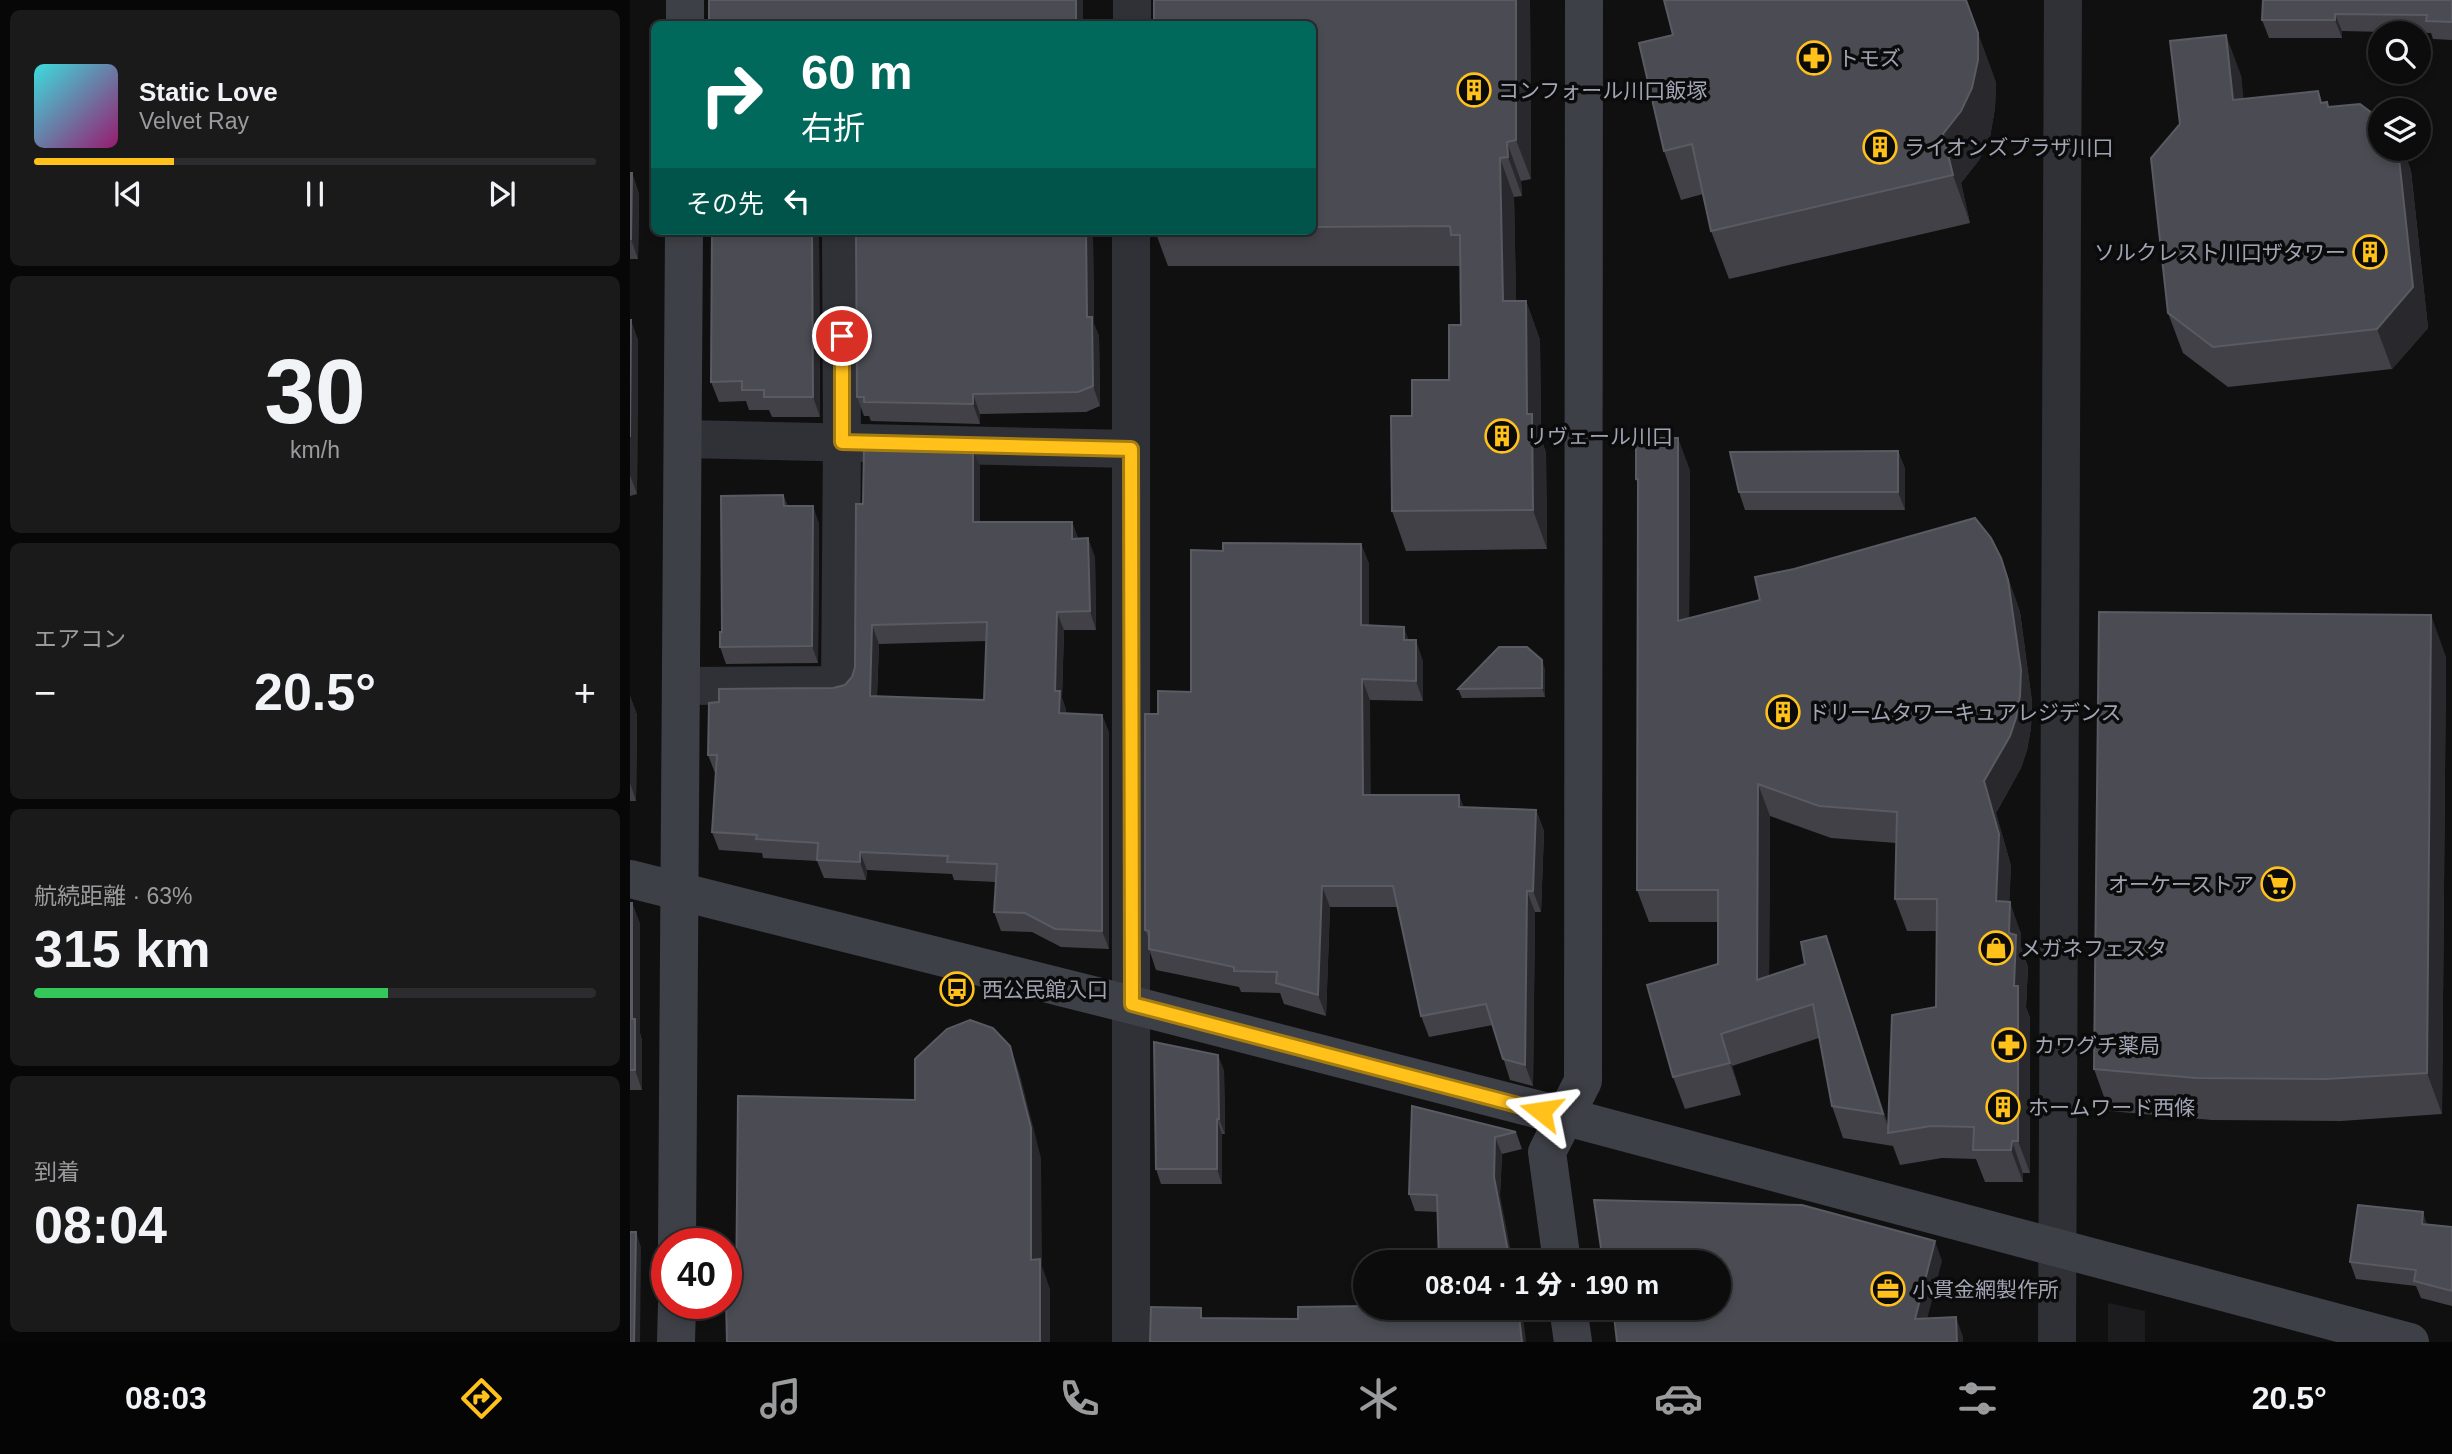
<!DOCTYPE html>
<html lang="ja">
<head>
<meta charset="utf-8">
<style>
	body { margin:0; font-family:Helvetica,"Noto Sans JP",sans-serif; background:#1a1a1b; color:#f1f3f6; height:100vh; display:flex; flex-direction:column; font-size:26px; white-space:nowrap }
	* { box-sizing:border-box; margin:0 }
	p { font-size:23px; color:#9a9b9d }
	.icon { flex:none; width:38px; height:38px; fill:none; stroke:currentColor; stroke-width:2; stroke-linecap:round; stroke-linejoin:round }
	.map { position:relative; flex:1; overflow:hidden }
	.panel { display:flex; flex-direction:column; gap:10px; padding:10px; background:#070707; width:630px }
	.panel>* { flex:none }
	.guide { position:absolute; left:21px; top:21px; width:665px; height:214px; border-radius:10px; box-shadow:0 4px 10px #0003,0 0 0 2px #2c2c2e; background:#00695c; color:#fff; overflow:hidden }
	.controls { position:absolute; left:1738px; top:21px; display:grid; gap:14px }
	.controls a { display:grid; place-items:center; width:63px; height:63px; border-radius:50%; background:#0c0c0d; box-shadow:0 4px 10px #0003,0 0 0 2px #2c2c2e; font-size:35px }
	.speed { position:absolute; left:21px; top:1228px; display:flex; gap:14px; font-size:35px; font-weight:700; text-align:center }
	.speed>* { display:grid; place-content:center; width:91px; height:91px; border-radius:50%; background:#0c0c0d; box-shadow:0 4px 10px #0003,0 0 0 2px #2c2c2e; line-height:1 }
	.speed .limit { border:10px solid #d22; background:#fff; color:#111 }
	.pin { position:absolute; display:grid; place-items:center; width:60px; height:60px; color:#fff; margin:-30px; border:4px solid #fff; border-radius:50%; box-shadow:0 2px 7px #0007 }
	.me { position:absolute; width:77px; margin:-38px; rotate:285deg; stroke-linejoin:round; filter:drop-shadow(0 0 5px #0008) }
	.turn { display:flex; align-items:center; gap:24px; height:147px; padding:0 35px; font-size:32px }
	.turn .icon { width:91px; height:91px; stroke-width:2.5 }
	.turn b { display:block; font-size:49px; line-height:60px }
	.then { display:flex; align-items:center; height:66px; padding:0 35px; background:#0003; gap:14px; font-size:26px }
	.big { font-size:52px; font-weight:800; line-height:1.1 }
	.panel .tile { flex:1; display:flex; flex-direction:column; justify-content:center; gap:10px; min-width:0; padding:0 24px; border-radius:10px; background:#1a1a1b }
	.panel .dial { align-items:center; gap:0 }
	.dial b { font-size:91px; line-height:1 }
	.song { display:flex; align-items:center; gap:21px }
	.cover { width:84px; height:84px; border-radius:10px; background:linear-gradient(135deg,hsl(180 70% 55%),hsl(320 70% 35%)) }
	.played { height:7px; border-radius:4px; background:linear-gradient(90deg,#ffc11a 25%,#2c2c2e 25%) }
	.keys { display:flex; justify-content:space-around; direction:ltr }
	.heat { display:flex; justify-content:space-between; align-items:center; font-size:38px; direction:ltr }
	.charge { height:10px; border-radius:5px; background:linear-gradient(90deg,#34c759 63%,#2c2c2e 0) }
	.trip { position:absolute; left:723px; top:1250px; width:378px; height:70px; border-radius:35px; background:#0c0c0d; box-shadow:0 4px 10px #0003,0 0 0 2px #2c2c2e; font-weight:800; line-height:70px; text-align:center }
	.menu { display:flex; height:112px; justify-content:space-around; align-items:center; background:#050505; color:#9a9b9d }
	.menu .icon { width:49px; height:49px }
	.menu .active { color:#ffc11a }
	.menu b { font-size:32px; color:#f1f3f6 }
	main { display:flex; flex:1; min-height:0 }
	.map>svg:first-child { display:block }
</style>
</head>
<body>
<main>
<section class="panel">
<div class="tile">
<div class="song"><i class="cover"></i><div><b>Static Love</b><p>Velvet Ray</p></div></div>
<div class="played"></div>
<div class="keys"><svg class="icon" aria-label="previous" viewBox="0 0 24 24"><path d="M18 5L8 12l10 7zM5 5v14"/></svg><svg class="icon" aria-label="pause" viewBox="0 0 24 24"><path d="M8 5v14M16 5v14"/></svg><svg class="icon" aria-label="next" viewBox="0 0 24 24"><path d="M6 5l10 7-10 7zM19 5v14"/></svg></div>
</div>
<div class="tile dial"><b>30</b><p>km/h</p></div>
<div class="tile"><p>エアコン</p>
<div class="heat"><a>−</a><b class="big">20.5°</b><a>+</a></div>
</div>
<div class="tile"><p>航続距離 · 63%</p><b class="big">315 km</b><div class="charge"></div></div>
<div class="tile"><p>到着</p><b class="big">08:04</b></div>
</section>
<div class="map">
<svg width="1822" height="1342" viewBox="0 0 1822 1342">
	<rect width="100%" height="100%" fill="#101011"/>
	<polygon fill="#1c1c1e" points="1478,1303 1515,1311 1515,1342 1478,1342"/>
	<g fill="none" stroke-linecap="round" stroke-linejoin="round">
		<g stroke="#303137" stroke-width="38">
			<polyline points="502,24 502,0"/>
			<polyline points="54,439 501,449"/>
			<polyline points="51,686 210,685 212,441 211,231"/>
			<polyline points="501,1342 501,231"/>
			<polyline points="1427,1342 1433,0"/>
		</g>
		<g stroke="#3e4047" stroke-width="38">
			<polyline points="55,24 55,0"/>
			<polyline points="0,879 502,1005 937,1117 1780,1342"/>
			<polyline points="47,1244 54,231"/>
			<polyline points="932,1262 917,1152 953,1081 954,0"/>
			<polyline points="938,1307 943,1342"/>
			<polyline points="46,1342 47,1304"/>
		</g>
	</g>
	<g fill="#414147" fill-rule="evenodd">
		<polygon points="900,0 901,179 891,181 892,196 884,197 886,301 896,301 910,340 911,438 916,453 917,549 776,551 762,511 782,416 819,380 831,325 830,266 538,266 525,231 682,231 682,24"/>
		<polygon points="1822,0 1822,40 1803,39 1801,33 1712,31 1712,38 1639,38 1632,20"/>
		<polygon points="1009,43 1366,82 1365,108 1360,137 1349,160 1331,183 1340,223 1099,279 1081,231 1073,194 1051,200 1034,151"/>
		<polygon points="1611,75 1613,99 1693,103 1750,149 1773,149 1781,171 1798,328 1762,369 1598,387 1553,353 1538,313"/>
		<polygon points="0,173 2,173 9,194 8,259 0,259"/>
		<polygon points="82,231 189,231 190,417 142,417 139,410 119,410 116,401 89,402 81,382"/>
		<polygon points="463,237 464,324 469,336 470,406 456,412 350,414 350,424 241,421 239,416 234,416 227,397"/>
		<polygon points="0,320 8,340 7,494 0,496"/>
		<path d="M343 449 350 467V522H442L448 539 465 557 466 630H434L432 698 436 710V714L472 715 479 733V949L431 947 402 932 371 931 364 912 366 882 324 880 322 874 237 870 236 880 194 878 187 861 133 858 132 853 89 850 82 832 86 773H85L78 755 89 702 203 688 215 685 222 677 225 667 233 504ZM356 641 354 700 247 697 249 644Z"/>
		<polygon points="1268,451 1275,469 1275,510 1115,510 1109,492"/>
		<path d="M1060 470 1059 618 1371 558 1390 612 1402 702 1401 728 1397 750 1391 768 1366 813 1381 866 1379 902 1391 934V947L1398 967 1396 1007 1400 1018V1173H1393V1182H1355L1346 1159 1312 1158 1270 1165 1263 1146 1213 1138 1202 1106 1189 1038 1102 1066 1111 1095 1055 1109 1043 1077 1088 964V922H1019L1007 890 1008 485 1006 479ZM1140 816 1201 838 1266 843 1265 899 1277 931H1307L1306 1007 1259 1128 1207 968 1196 936 1175 964 1139 976Z"/>
		<polygon points="153,495 158,506 189,523 188,663 96,664 90,647 92,632"/>
		<polygon points="731,544 739,564 739,626 779,640 793,661 793,701 740,700 740,795 834,807 906,810 914,831 911,912 905,912 903,1086 880,1080 863,1025 799,1037 791,1016 768,907 700,907 696,1016 654,1004 650,993 611,992 609,987 526,970 519,949 519,940 515,930 528,714 561,692 593,551"/>
		<polygon points="1816,657 1812,1114 1711,1121 1582,1120 1479,1111 1464,1069"/>
		<polygon points="915,669 915,697 832,698 828,689"/>
		<polygon points="0,696 7,715 6,801 0,801"/>
		<polygon points="0,903 2,903 10,924 10,1033 12,1040 12,1090 0,1090"/>
		<polygon points="594,1070 595,1134 592,1134 592,1184 531,1184 526,1169"/>
		<polygon points="782,1106 886,1132 892,1149 872,1154 870,1195 807,1212 785,1211 779,1194"/>
		<polygon points="1797,1224 1822,1227 1822,1306 1791,1298 1786,1286 1726,1279 1720,1262"/>
	</g>
	<g fill="#29292d">
		<rect x="446" y="0" width="7" height="24"/>
		<polygon points="886,0 900,0 901,179 886,140"/>
		<polygon points="1336,0 1366,82 1365,108 1360,137 1349,160 1331,183 1340,223 1323,175 1313,134"/>
		<polygon points="1705,14 1712,31 1712,38 1705,20"/>
		<polygon points="1596,35 1611,75 1618,140 1603,100"/>
		<polygon points="877,142 891,181 892,196 878,157"/>
		<polygon points="1768,149 1773,149 1781,171 1798,328 1762,369 1747,329"/>
		<polygon points="870,158 884,197 887,340 873,301"/>
		<polygon points="2,173 9,194 8,259 1,239"/>
		<polygon points="182,231 189,231 190,417 183,397"/>
		<polygon points="456,231 461,231 463,237 464,324 469,336 470,406 463,386 457,317"/>
		<polygon points="896,301 910,340 911,438 916,453 917,549 903,510 897,414"/>
		<polygon points="1,320 8,340 7,494 0,475"/>
		<polygon points="343,394 350,414 350,424 343,404"/>
		<polygon points="1048,438 1060,470 1059,653 1048,621"/>
		<polygon points="343,449 350,467 350,541 343,522"/>
		<polygon points="1268,451 1275,469 1275,510 1268,492"/>
		<polygon points="153,495 160,512 154,506"/>
		<polygon points="183,506 189,523 188,663 182,646"/>
		<polygon points="442,522 449,540 442,539"/>
		<polygon points="458,538 465,557 466,630 460,611"/>
		<polygon points="731,544 739,564 739,646 731,625"/>
		<polygon points="1371,558 1390,612 1402,702 1401,728 1397,750 1391,768 1366,813 1381,866 1378,933 1366,901 1354,781"/>
		<polygon points="427,612 434,630 432,698 436,710 436,732 429,713 425,691"/>
		<polygon points="1801,615 1816,657 1812,1114 1797,1073"/>
		<polygon points="242,625 249,644 246,715 240,696"/>
		<polygon points="774,627 781,647 774,640"/>
		<polygon points="786,640 793,661 793,701 786,681"/>
		<polygon points="912,660 915,669 915,697 912,688"/>
		<polygon points="732,679 740,700 741,815 733,795"/>
		<polygon points="0,696 7,715 6,801 0,783"/>
		<polygon points="472,715 479,733 479,949 472,931"/>
		<polygon points="1128,784 1140,816 1139,1012 1127,980"/>
		<polygon points="829,795 837,815 829,807"/>
		<polygon points="906,810 914,831 911,912 903,891"/>
		<polygon points="230,852 237,870 236,880 230,862"/>
		<polygon points="692,886 700,907 696,1016 688,995"/>
		<polygon points="897,891 905,912 903,1086 895,1065"/>
		<polygon points="1380,902 1391,934 1391,947 1398,967 1396,1007 1400,1018 1400,1173 1388,1141 1384,986 1379,933"/>
		<polygon points="2,903 10,924 10,1033 12,1040 12,1090 5,1070 2,1019"/>
		<polygon points="1196,936 1207,968 1260,1133 1253,1114"/>
		<polygon points="1091,1034 1102,1066 1111,1095 1100,1063"/>
		<polygon points="380,1046 390,1075 411,1158 412,1266 420,1289 420,1342 410,1342"/>
		<polygon points="588,1055 594,1070 595,1134 589,1119"/>
		<polygon points="587,1119 592,1134 592,1184 587,1169"/>
		<polygon points="865,1137 872,1154 870,1195 883,1262 880,1262 864,1177"/>
		<polygon points="1382,1141 1393,1173 1393,1182 1381,1150"/>
		<polygon points="1793,1212 1799,1230 1792,1224"/>
		<polygon points="6,1232 11,1247 10,1342 4,1342"/>
		<polygon points="1305,1241 1312,1261 1292,1339 1285,1319"/>
		<polygon points="888,1307 892,1307 896,1342 892,1342"/>
		<polygon points="1326,1317 1333,1337 1333,1342 1327,1342"/>
	</g>
	<g fill="#4b4c53" stroke="#595a62" stroke-width="2" fill-rule="evenodd">
		<rect x="79" y="0" width="367" height="24"/>
		<polygon points="524,0 886,0 886,140 877,142 878,157 870,158 873,301 896,301 897,414 902,414 903,510 762,511 761,416 782,416 782,380 819,380 819,325 831,325 830,235 821,235 820,226 682,227 682,24 524,24"/>
		<polygon points="1034,0 1336,0 1348,33 1348,60 1342,88 1331,111 1313,134 1323,175 1081,231 1062,144 1034,151 1009,43 1043,35"/>
		<polygon points="1633,0 1822,0 1822,22 1796,21 1797,15 1705,14 1705,20 1632,20"/>
		<polygon points="1596,35 1603,100 1688,91 1691,103 1697,102 1698,107 1730,104 1750,119 1750,149 1768,149 1783,287 1747,329 1583,347 1538,313 1521,158 1550,124 1540,41"/>
		<polygon points="0,173 2,173 1,239 0,239"/>
		<polygon points="82,231 182,231 183,397 134,397 134,390 112,390 112,381 81,382"/>
		<polygon points="226,231 456,231 457,317 462,317 463,386 448,392 343,394 343,404 234,402 234,397 227,397"/>
		<polygon points="0,320 1,320 0,437"/>
		<polygon points="1006,438 1048,438 1048,621 1130,600 1125,577 1164,569 1345,518 1361,538 1371,558 1378,580 1391,670 1390,696 1386,718 1380,736 1354,781 1369,834 1366,901 1380,902 1379,933 1386,935 1384,986 1388,986 1388,1141 1382,1141 1381,1150 1343,1150 1344,1127 1301,1126 1258,1133 1262,1015 1306,1007 1307,899 1265,899 1267,812 1189,806 1128,784 1127,980 1175,964 1171,942 1196,936 1253,1114 1202,1106 1183,1004 1091,1034 1100,1063 1043,1077 1017,985 1088,964 1088,890 1007,890 1008,479 1006,479"/>
		<path d="M234 446 343 449V522H442V539L458 538 460 611 427 612 425 691H430L429 713 472 715V931L425 929 395 913 364 912 367 864 317 862 318 856 230 852V862L187 860 188 843 126 839 127 835 82 832 87 755H78L79 703 89 702V689L203 688 215 685 222 677 225 667 226 504H233ZM357 622 354 700 240 696 242 625Z"/>
		<polygon points="1268,451 1268,492 1109,492 1100,452"/>
		<polygon points="153,495 154,506 183,506 182,646 90,647 90,632 92,632 91,496"/>
		<polygon points="593,543 731,544 731,625 774,627 774,640 786,640 786,681 732,679 733,795 829,795 829,807 906,810 903,891 897,891 895,1065 873,1059 856,1004 791,1016 763,886 692,886 688,995 646,983 647,972 604,971 604,967 519,949 519,931 515,930 515,714 528,714 528,691 561,692 561,550 593,551"/>
		<polygon points="1469,612 1801,615 1797,1073 1696,1079 1566,1078 1464,1069"/>
		<polygon points="869,647 897,647 912,660 912,688 828,689"/>
		<polygon points="0,903 2,903 2,1019 5,1019 5,1070 0,1070"/>
		<polygon points="340,1020 363,1028 380,1046 401,1128 401,1260 410,1259 410,1342 97,1342 96,1300 106,1299 108,1096 285,1100 285,1059 317,1029"/>
		<polygon points="524,1042 588,1055 589,1119 587,1119 587,1169 526,1169"/>
		<polygon points="782,1106 886,1132 865,1137 864,1177 880,1262 809,1262 807,1195 779,1194"/>
		<polygon points="964,1200 1172,1205 1305,1241 1285,1319 1326,1317 1327,1342 987,1342 983,1307 1088,1307 1088,1262 973,1262"/>
		<polygon points="1728,1205 1793,1212 1792,1224 1822,1227 1822,1291 1784,1281 1786,1270 1720,1262"/>
		<polygon points="0,1232 6,1232 4,1342 0,1342"/>
		<polygon points="735,1306 735,1307 888,1307 892,1342 520,1342 521,1307 571,1308 571,1318 668,1319 668,1307"/>
	</g>
	<g fill="none" stroke-linecap="round" stroke-linejoin="round">
		<defs>
			<polyline id="route" points="212,336 212,442 501,449 502,1004 911,1111"/>
		</defs>
		<use href="#route" stroke="#a67d11" stroke-width="18"/>
		<use href="#route" stroke="#ffc11a" stroke-width="12"/>
	</g>
	<defs>
		<symbol id="pharmacy-ring" viewBox="-11 -11 22 22"><circle r="9.5" fill="#0b0b0c" stroke="#ffc11a" stroke-width="1.5"/><path d="M-2-6h4v4h4v4h-4v4h-4v-4h-4v-4h4Z" fill="#ffc11a"/></symbol>
		<symbol id="building-ring" viewBox="-11 -11 22 22"><circle r="9.5" fill="#0b0b0c" stroke="#ffc11a" stroke-width="1.5"/><path d="M-4-6H4V6H1V3H-1V6H-4ZM-2.5-4.3h1.7v1.8h-1.7ZM.8-4.3h1.7v1.8H.8ZM-2.5-1h1.7V.8h-1.7ZM.8-1h1.7V.8H.8Z" fill="#ffc11a"/></symbol>
		<symbol id="supermarket-ring" viewBox="-11 -11 22 22"><circle r="9.5" fill="#0b0b0c" stroke="#ffc11a" stroke-width="1.5"/><path d="M-6-5.5h2.5l.6 2H6L4.5 2H-2.5L-4.4-4H-6ZM-1.5 3.2a1.3 1.3 0 1 0 .1 0ZM3 3.2a1.3 1.3 0 1 0 .1 0Z" fill="#ffc11a"/></symbol>
		<symbol id="shop-ring" viewBox="-11 -11 22 22"><circle r="9.5" fill="#0b0b0c" stroke="#ffc11a" stroke-width="1.5"/><path d="M-5-2.5h2.3a2.7 3.5 0 0 1 5.4 0H5L5.5 6h-11ZM-1.5-2.5h3a1.5 2.3 0 0 0-3 0Z" fill="#ffc11a"/></symbol>
		<symbol id="bus-ring" viewBox="-11 -11 22 22"><circle r="9.5" fill="#0b0b0c" stroke="#ffc11a" stroke-width="1.5"/><path d="M-5-6H5V4H4V6H2V4H-2V6H-4V4H-5ZM-3.5-4V0h7V-4ZM-3.5 1.2v1.5H-2V1.2ZM2 1.2v1.5H3.5V1.2Z" fill="#ffc11a"/></symbol>
		<symbol id="office-ring" viewBox="-11 -11 22 22"><circle r="9.5" fill="#0b0b0c" stroke="#ffc11a" stroke-width="1.5"/><path d="M-6-3h4V-5.5h4V-3h4V5H-6ZM-1-4.5V-3h2v-1.5ZM-6 0V1H6V0Z" fill="#ffc11a"/></symbol>
	</defs>
	<g fill-rule="evenodd">
		<use href="#pharmacy-ring" x="1165" y="39" width="38" height="38"/>
		<use href="#building-ring" x="825" y="71" width="38" height="38"/>
		<use href="#building-ring" x="1231" y="128" width="38" height="38"/>
		<use href="#building-ring" x="1721" y="233" width="38" height="38"/>
		<use href="#building-ring" x="853" y="417" width="38" height="38"/>
		<use href="#building-ring" x="1134" y="693" width="38" height="38"/>
		<use href="#supermarket-ring" x="1629" y="865" width="38" height="38"/>
		<use href="#shop-ring" x="1347" y="929" width="38" height="38"/>
		<use href="#bus-ring" x="308" y="970" width="38" height="38"/>
		<use href="#pharmacy-ring" x="1360" y="1026" width="38" height="38"/>
		<use href="#building-ring" x="1354" y="1088" width="38" height="38"/>
		<use href="#office-ring" x="1239" y="1270" width="38" height="38"/>
	</g>
	<g text-anchor="middle" dominant-baseline="central" stroke-width="7" stroke-linejoin="round" paint-order="stroke">
		<g font-size="21" fill="#a0a4b3" stroke="#0b0b0c" text-anchor="start">
			<text x="1208" y="58">トモズ</text>
			<text x="868" y="90">コンフォール川口飯塚</text>
			<text x="1274" y="147">ライオンズプラザ川口</text>
			<text x="1716" y="252" text-anchor="end">ソルクレスト川口ザタワー</text>
			<text x="896" y="436">リヴェール川口</text>
			<text x="1178" y="712">ドリームタワーキュアレジデンス</text>
			<text x="1624" y="884" text-anchor="end">オーケーストア</text>
			<text x="1390" y="948">メガネフェスタ</text>
			<text x="352" y="989">西公民館入口</text>
			<text x="1404" y="1045">カワグチ薬局</text>
			<text x="1398" y="1107">ホームワード西條</text>
			<text x="1282" y="1289">小貫金網製作所</text>
		</g>
	</g>
</svg>
<div class="controls">
<a><svg class="icon" aria-label="search" viewBox="0 0 24 24"><circle cx="10" cy="10" r="6"/><path d="M15 15l6 6"/></svg></a>
<a><svg class="icon" aria-label="layers" viewBox="0 0 24 24"><path d="M12 4l9 5-9 5-9-5zM3 14l9 5 9-5"/></svg></a>
</div>
<div class="speed"><div class="limit">40</div></div>
<div class="pin" style="left:212px;top:336px;background:#d93025"><svg class="icon" aria-label="arrive" viewBox="0 0 24 24"><path d="M6 21V4h12l-3 4 3 4H6"/></svg></div>
<svg class="me" style="left:911px;top:1111px" viewBox="-20 -20 40 40"><path d="M0-17L14 15 0 8-14 15z" fill="#ffc11a" stroke="#fff" stroke-width="4"/></svg>
<div class="trip">08:04 · 1 分 · 190 m</div>
<div class="guide">
<div class="turn"><svg class="icon" aria-label="right" viewBox="0 0 24 24"><path d="M7 20v-9h11M14 6l5 5-5 5"/></svg><div><b>60 m</b>右折</div></div>
<div class="then">その先<svg class="icon" aria-label="left" viewBox="0 0 24 24"><path d="M17 20v-9H6M10 6l-5 5 5 5"/></svg></div>
</div>
</div>
</main>
<nav class="menu">
<b>08:03</b>
<svg class="icon active" aria-label="directions" viewBox="0 0 24 24"><path d="M12 3l9 9-9 9-9-9zM9 14v-3h6M13 9l2 2-2 2"/></svg>
<svg class="icon" aria-label="music" viewBox="0 0 24 24"><path d="M9 18V5l10-2v13"/><circle cx="6" cy="18" r="3"/><circle cx="16" cy="16" r="3"/></svg>
<svg class="icon" aria-label="phone" viewBox="0 0 24 24"><path d="M5 4h4l2 5-3 2q2 4 5 5l2-3 5 2v4C11 20 4 13 5 4z"/></svg>
<svg class="icon" aria-label="climate" viewBox="0 0 24 24"><path d="M12 3v18M4 7l16 10M4 17L20 7"/></svg>
<svg class="icon" aria-label="car" viewBox="0 0 24 24"><path d="M5 17H2v-5l4-1 3-4h7l3 4 3 1v5h-3M9 17h6M6 11h13"/><circle cx="7" cy="17" r="2"/><circle cx="17" cy="17" r="2"/></svg>
<svg class="icon" aria-label="filters" viewBox="0 0 24 24"><path d="M4 7h16M4 17h16"/><circle cx="9" cy="7" r="2"/><circle cx="15" cy="17" r="2"/></svg>
<b>20.5°</b>
</nav>
</body>
</html>
